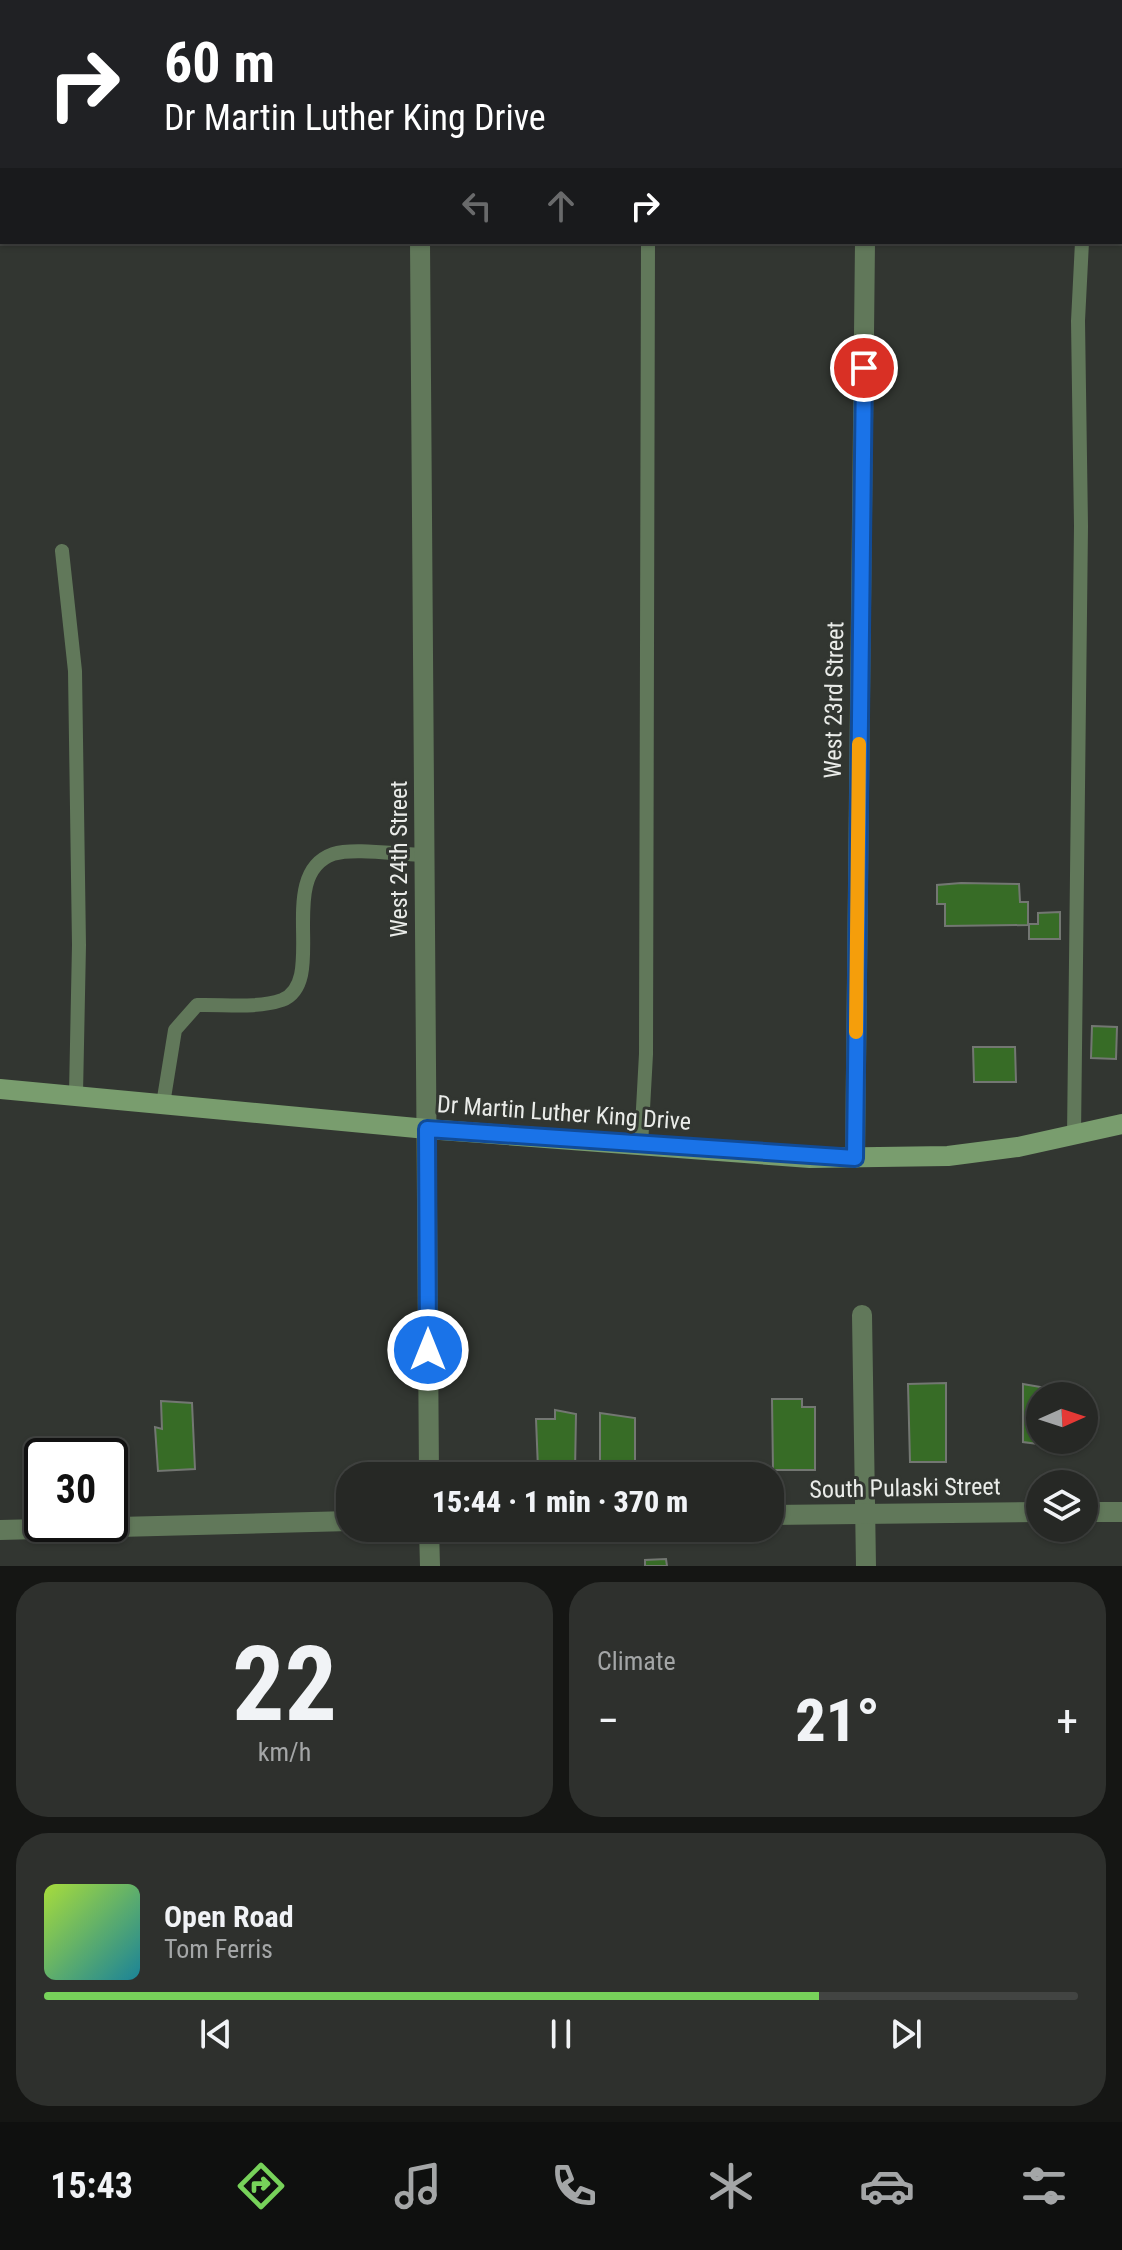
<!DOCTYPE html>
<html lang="en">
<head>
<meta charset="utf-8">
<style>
	body { margin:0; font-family:"Roboto Condensed",sans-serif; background:#2e302d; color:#f1f3f6; height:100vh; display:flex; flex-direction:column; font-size:30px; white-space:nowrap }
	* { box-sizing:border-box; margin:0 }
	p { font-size:26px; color:#a4a6a7 }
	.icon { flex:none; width:44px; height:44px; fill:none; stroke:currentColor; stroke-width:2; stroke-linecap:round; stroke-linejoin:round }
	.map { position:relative; height:1566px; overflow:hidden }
	.drawer { display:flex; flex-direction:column; gap:16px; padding:16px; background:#151614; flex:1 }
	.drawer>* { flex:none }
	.hud { position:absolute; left:0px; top:0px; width:1122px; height:244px; box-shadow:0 2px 6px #0004,0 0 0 2px #424442; background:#202124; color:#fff; overflow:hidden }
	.needle { width:52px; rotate:87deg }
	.controls { position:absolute; left:1026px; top:1382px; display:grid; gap:16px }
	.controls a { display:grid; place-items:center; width:72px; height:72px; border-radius:50%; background:#262825; box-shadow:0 2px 6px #0004,0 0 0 2px #424442; font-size:40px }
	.speed { position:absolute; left:24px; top:1438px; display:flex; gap:16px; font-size:40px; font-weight:700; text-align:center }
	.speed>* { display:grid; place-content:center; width:104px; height:104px; border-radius:50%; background:#262825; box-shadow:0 2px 6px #0004,0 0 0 2px #424442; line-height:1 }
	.speed .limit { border:4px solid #111; border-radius:12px; background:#fff; color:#111 }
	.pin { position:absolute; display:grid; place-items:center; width:68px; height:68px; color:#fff; margin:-34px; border:4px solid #fff; border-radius:50%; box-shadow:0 2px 8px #0007 }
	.me { position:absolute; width:88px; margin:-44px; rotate:0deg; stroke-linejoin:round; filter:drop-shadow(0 0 6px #0008) }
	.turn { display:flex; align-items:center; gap:28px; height:168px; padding:0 32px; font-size:36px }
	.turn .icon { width:104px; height:104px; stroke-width:2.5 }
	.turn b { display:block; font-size:56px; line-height:68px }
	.lanes { display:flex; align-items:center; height:76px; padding:0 32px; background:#0003; justify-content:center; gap:40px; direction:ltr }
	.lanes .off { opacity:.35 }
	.big { font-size:60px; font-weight:800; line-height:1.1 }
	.drawer .card { flex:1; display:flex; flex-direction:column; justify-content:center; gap:12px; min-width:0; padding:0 28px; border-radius:32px; background:#2e302d }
	.drawer .dial { align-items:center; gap:0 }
	.dial b { font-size:104px; line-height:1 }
	.song { display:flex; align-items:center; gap:24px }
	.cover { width:96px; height:96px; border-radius:12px; background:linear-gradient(135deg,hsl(80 70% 55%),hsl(190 70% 35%)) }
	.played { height:8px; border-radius:4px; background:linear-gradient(90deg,#77d25a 75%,#424442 75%) }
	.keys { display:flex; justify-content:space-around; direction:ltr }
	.heat { display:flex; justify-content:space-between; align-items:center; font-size:44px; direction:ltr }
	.drawer .tiles { flex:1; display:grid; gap:16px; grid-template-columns:1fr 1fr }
	.card:last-child { grid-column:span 2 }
	.trip { position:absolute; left:336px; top:1462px; width:448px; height:80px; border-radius:32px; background:#262825; box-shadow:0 2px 6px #0004,0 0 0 2px #424442; font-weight:800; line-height:80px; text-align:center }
	.dock { display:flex; height:128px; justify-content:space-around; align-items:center; background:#0f100f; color:#a4a6a7 }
	.dock .icon { width:56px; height:56px }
	.dock .selected { color:#77d25a }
	.dock b { font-size:36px; color:#f1f3f6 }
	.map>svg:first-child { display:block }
</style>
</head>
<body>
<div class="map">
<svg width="1122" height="1566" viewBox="0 0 1122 1566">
	<rect width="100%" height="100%" fill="#323631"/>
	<g fill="#376c26" stroke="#737772" stroke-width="2">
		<polygon points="961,883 1019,884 1020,902 1028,902 1028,925 945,926 945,904 937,904 937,885"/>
		<polygon points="1060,912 1060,939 1029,939 1029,924 1038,924 1038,913"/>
		<polygon points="1092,1026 1117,1027 1116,1059 1091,1058"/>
		<polygon points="973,1047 1015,1047 1016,1082 974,1082"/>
		<polygon points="946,1383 946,1462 910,1462 908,1384"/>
		<polygon points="1023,1384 1046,1388 1070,1384 1070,1396 1040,1396 1040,1440 1070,1441 1046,1445 1023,1442"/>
		<polygon points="772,1399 802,1399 802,1407 815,1407 815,1470 773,1470"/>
		<polygon points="161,1401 192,1403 195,1469 158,1471 155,1427 162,1429"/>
		<polygon points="555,1410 576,1414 575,1471 538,1469 536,1419 555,1419"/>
		<polygon points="600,1413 635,1418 635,1470 600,1470"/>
		<polygon points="666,1559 667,1566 645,1566 645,1560"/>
	</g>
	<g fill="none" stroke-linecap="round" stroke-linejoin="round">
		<g stroke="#61785a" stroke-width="14">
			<polyline points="1082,0 1082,2"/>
			<polyline points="649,2 649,0"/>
			<polyline points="62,551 75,671 79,945 76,1094"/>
			<path d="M163 1104 175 1030 197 1005C224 1004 256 1009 282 1000 329 982 274 875 333 854 354 847 401 855 425 855"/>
			<polyline points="1074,1136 1081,526 1078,321 1082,242"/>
			<polyline points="641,1145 646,1054 648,242"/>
		</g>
		<g stroke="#61785a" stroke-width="20">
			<polyline points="419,0 419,2"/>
			<polyline points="864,0 864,2"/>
			<polyline points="1120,199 1122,199"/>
			<polyline points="0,211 2,211"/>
			<polyline points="420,242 429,1476"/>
			<polyline points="855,1158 865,242"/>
			<polyline points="862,1315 866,1566"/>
			<polyline points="1084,1512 1122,1512"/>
			<polyline points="770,1515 1040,1512"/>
			<polyline points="429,1528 430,1566"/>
			<polyline points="0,1530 350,1521"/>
		</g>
		<polyline stroke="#799d6e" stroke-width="20" points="0,1089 427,1129 810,1158 948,1156 1018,1147 1122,1124"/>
	</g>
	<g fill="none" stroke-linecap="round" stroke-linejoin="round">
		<defs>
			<polyline id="route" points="428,1350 427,1129 855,1158 864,368"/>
		</defs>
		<use href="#route" stroke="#114b97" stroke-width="20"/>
		<use href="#route" stroke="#1a73e8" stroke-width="14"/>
		<polyline stroke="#f59e0b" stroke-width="14" points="856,1032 859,744"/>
	</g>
	<g text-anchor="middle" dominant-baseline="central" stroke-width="6" stroke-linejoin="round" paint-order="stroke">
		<g font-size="24" fill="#eaece9" stroke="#323631">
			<text transform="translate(834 700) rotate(-89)">West 23rd Street</text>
			<text transform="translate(399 859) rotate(-90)">West 24th Street</text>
			<text transform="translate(564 1113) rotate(4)">Dr Martin Luther King Drive</text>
			<text transform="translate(905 1488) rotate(-1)">South Pulaski Street</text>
		</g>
	</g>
</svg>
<div class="controls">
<a><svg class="needle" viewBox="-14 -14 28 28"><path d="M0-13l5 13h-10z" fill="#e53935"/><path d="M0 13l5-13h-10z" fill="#a4a6a7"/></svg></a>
<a><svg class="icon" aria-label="layers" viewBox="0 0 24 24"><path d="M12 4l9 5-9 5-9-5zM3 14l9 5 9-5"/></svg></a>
</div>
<div class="speed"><div class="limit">30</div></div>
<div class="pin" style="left:864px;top:368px;background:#d93025"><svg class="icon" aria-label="arrive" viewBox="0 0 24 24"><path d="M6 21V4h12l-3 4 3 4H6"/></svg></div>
<svg class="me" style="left:428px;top:1350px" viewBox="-20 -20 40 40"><circle r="17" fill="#1a73e8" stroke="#fff" stroke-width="3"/><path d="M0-11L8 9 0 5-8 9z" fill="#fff"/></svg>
<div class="trip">15:44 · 1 min · 370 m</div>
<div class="hud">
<div class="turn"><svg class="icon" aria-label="right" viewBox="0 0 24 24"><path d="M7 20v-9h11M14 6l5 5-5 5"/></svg><div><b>60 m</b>Dr Martin Luther King Drive</div></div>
<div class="lanes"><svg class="icon off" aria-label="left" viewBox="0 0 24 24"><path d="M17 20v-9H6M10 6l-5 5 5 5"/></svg><svg class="icon off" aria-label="ahead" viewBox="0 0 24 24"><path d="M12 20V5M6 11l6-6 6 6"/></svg><svg class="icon" aria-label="right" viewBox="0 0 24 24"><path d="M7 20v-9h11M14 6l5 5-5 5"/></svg></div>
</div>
</div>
<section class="drawer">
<div class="tiles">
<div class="card dial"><b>22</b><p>km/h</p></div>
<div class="card"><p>Climate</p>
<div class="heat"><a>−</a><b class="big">21°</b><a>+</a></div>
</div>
<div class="card">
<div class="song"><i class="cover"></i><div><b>Open Road</b><p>Tom Ferris</p></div></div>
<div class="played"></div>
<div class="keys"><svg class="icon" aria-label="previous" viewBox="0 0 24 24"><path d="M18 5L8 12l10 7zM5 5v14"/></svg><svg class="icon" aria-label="pause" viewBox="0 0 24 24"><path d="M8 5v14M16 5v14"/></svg><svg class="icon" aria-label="next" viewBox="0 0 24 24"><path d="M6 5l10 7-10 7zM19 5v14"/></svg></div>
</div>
</div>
</section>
<nav class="dock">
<b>15:43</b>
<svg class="icon selected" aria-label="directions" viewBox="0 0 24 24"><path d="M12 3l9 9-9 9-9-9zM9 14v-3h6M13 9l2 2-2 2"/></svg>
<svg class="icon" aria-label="music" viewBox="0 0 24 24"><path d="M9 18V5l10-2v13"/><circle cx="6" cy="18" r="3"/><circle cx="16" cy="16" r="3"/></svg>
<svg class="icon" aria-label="phone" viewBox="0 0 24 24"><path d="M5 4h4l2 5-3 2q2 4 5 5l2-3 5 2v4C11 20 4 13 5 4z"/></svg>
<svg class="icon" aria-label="climate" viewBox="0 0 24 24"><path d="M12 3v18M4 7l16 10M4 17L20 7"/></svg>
<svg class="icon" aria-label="car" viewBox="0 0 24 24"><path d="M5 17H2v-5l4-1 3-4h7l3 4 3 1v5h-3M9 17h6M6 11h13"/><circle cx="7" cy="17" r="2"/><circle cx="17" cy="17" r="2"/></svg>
<svg class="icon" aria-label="filters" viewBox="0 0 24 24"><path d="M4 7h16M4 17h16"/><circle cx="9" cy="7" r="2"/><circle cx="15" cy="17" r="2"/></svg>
</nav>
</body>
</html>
